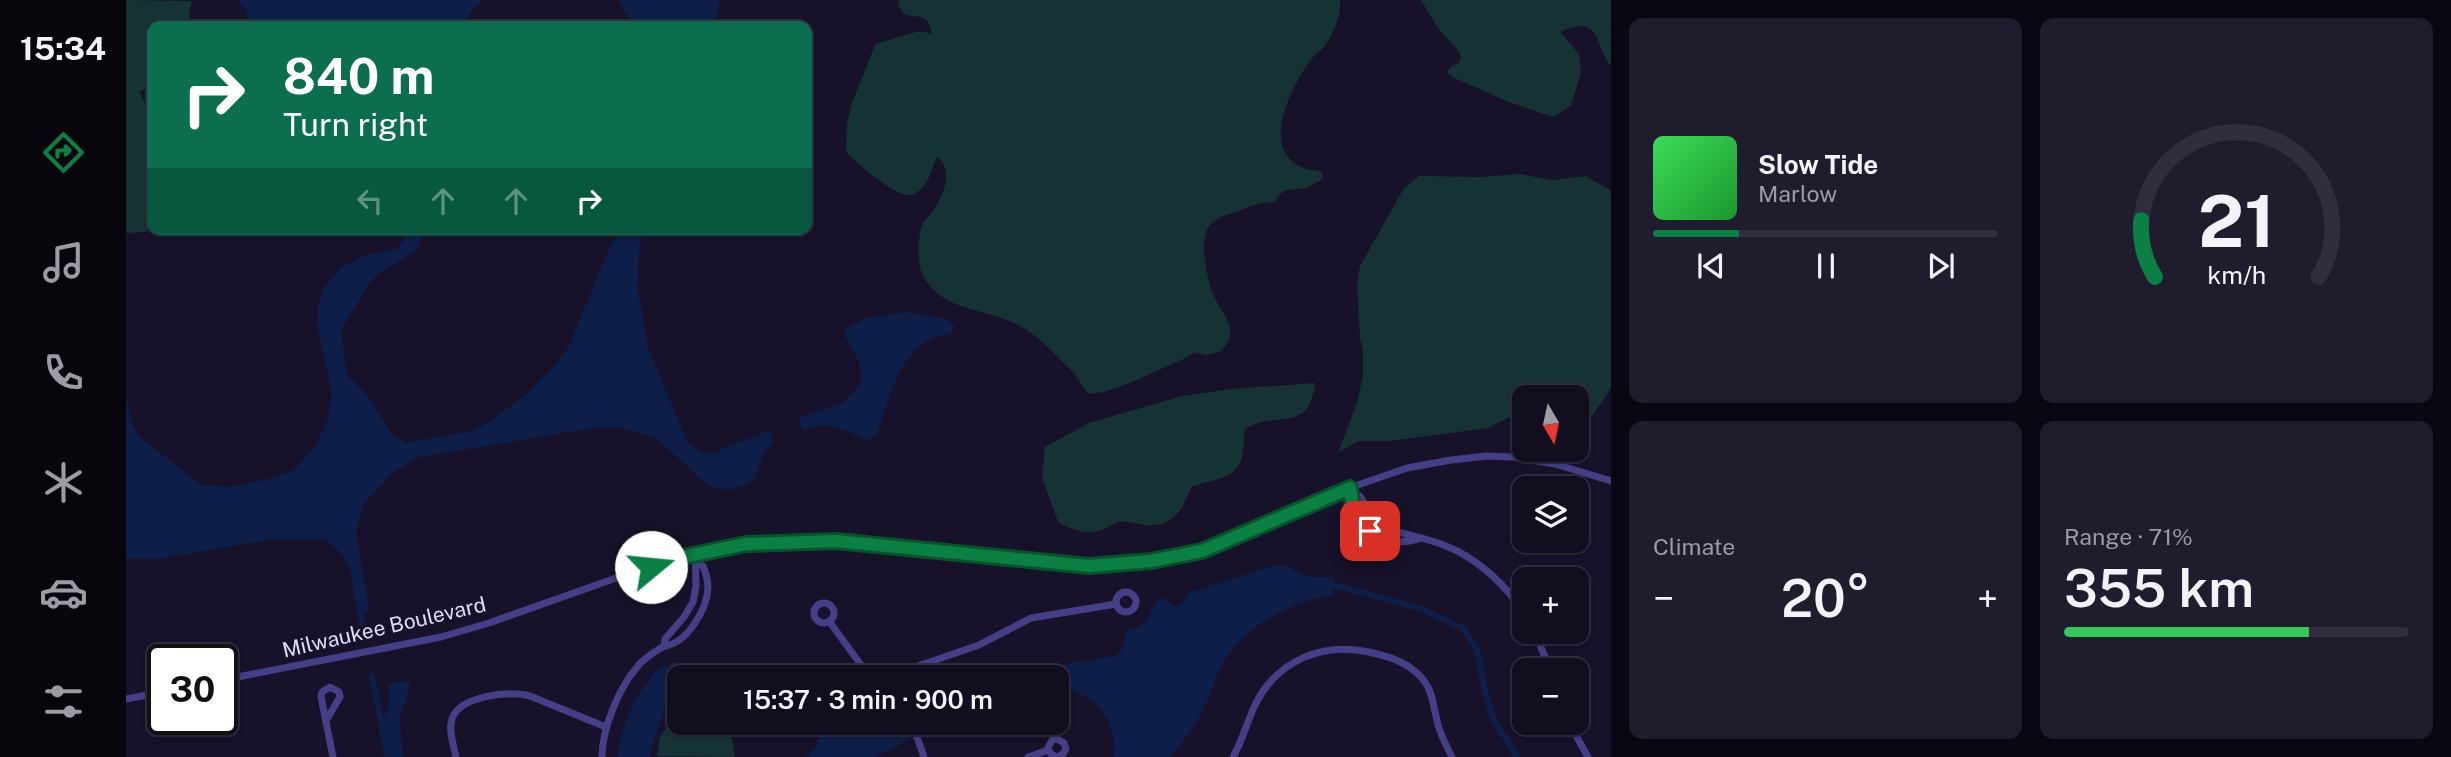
<!DOCTYPE html>
<html lang="en">
<head>
<meta charset="utf-8">
<style>
	body { margin:0; font-family:"Public Sans",sans-serif; background:#1e1c2d; color:#f1f3f6; height:100vh; display:flex; flex-direction:column; font-size:26px; white-space:nowrap }
	* { box-sizing:border-box; margin:0 }
	p { font-size:23px; color:#9c9ca5 }
	.icon { flex:none; width:38px; height:38px; fill:none; stroke:currentColor; stroke-width:2; stroke-linecap:round; stroke-linejoin:round }
	.map { position:relative; flex:1; overflow:hidden }
	.drawer { display:flex; flex-direction:column; gap:18px; padding:18px; background:#090812; width:840px }
	.drawer>* { flex:none }
	.banner { position:absolute; left:21px; top:21px; width:665px; height:214px; border-radius:14px; box-shadow:0 2px 5px #0004,0 0 0 2px #302e3e; background:#0b6e4f; color:#fff; overflow:hidden }
	.needle { width:46px; rotate:171deg }
	.fabs { position:absolute; left:1386px; top:385px; display:grid; gap:14px }
	.fabs a { display:grid; place-items:center; width:77px; height:77px; border-radius:14px; background:#110e20; box-shadow:0 2px 5px #0004,0 0 0 2px #302e3e; font-size:35px }
	.speed { position:absolute; left:21px; top:644px; display:flex; gap:14px; font-size:35px; font-weight:700; text-align:center }
	.speed>* { display:grid; place-content:center; width:91px; height:91px; border-radius:50%; background:#110e20; box-shadow:0 2px 5px #0004,0 0 0 2px #302e3e; line-height:1 }
	.speed .limit { border:4px solid #111; border-radius:10px; background:#fff; color:#111 }
	.pin { position:absolute; display:grid; place-items:center; width:60px; height:60px; color:#fff; margin:-30px; border-radius:14px; box-shadow:0 4px 10px #0006 }
	.me { position:absolute; width:77px; margin:-38px; rotate:73deg; stroke-linejoin:round; filter:drop-shadow(0 0 5px #0008) }
	.turn { display:flex; align-items:center; gap:24px; height:147px; padding:0 21px; font-size:32px }
	.turn .icon { width:91px; height:91px; stroke-width:2.5 }
	.turn b { display:block; font-size:49px; line-height:60px }
	.lanes { display:flex; align-items:center; height:66px; padding:0 21px; background:#0003; justify-content:center; gap:35px; direction:ltr }
	.lanes .off { opacity:.35 }
	.big { font-size:52px; font-weight:600; line-height:1.1 }
	.drawer .widget { flex:1; display:flex; flex-direction:column; justify-content:center; gap:10px; min-width:0; padding:0 24px; border-radius:14px; background:#1e1c2d }
	.drawer .dial { align-items:center; gap:0 }
	.dial svg { height:182px; overflow:visible; fill:none; stroke:#302e3e; stroke-width:7; stroke-linecap:round; text-anchor:middle }
	.dial text { fill:#f1f3f6; stroke:none }
	.song { display:flex; align-items:center; gap:21px }
	.cover { width:84px; height:84px; border-radius:10px; background:linear-gradient(135deg,hsl(130 70% 55%),hsl(130 70% 35%)) }
	.played { height:7px; border-radius:4px; background:linear-gradient(90deg,#0b8043 25%,#302e3e 25%) }
	.keys { display:flex; justify-content:space-around; direction:ltr }
	.heat { display:flex; justify-content:space-between; align-items:center; font-size:38px; direction:ltr }
	.charge { height:10px; border-radius:5px; background:linear-gradient(90deg,#34c759 71%,#302e3e 0) }
	.drawer .tiles { flex:1; display:grid; gap:18px; grid-template-columns:repeat(2,1fr) }
	.trip { position:absolute; left:541px; top:665px; width:402px; height:70px; border-radius:14px; background:#110e20; box-shadow:0 2px 5px #0004,0 0 0 2px #302e3e; font-weight:600; line-height:70px; text-align:center }
	main { display:flex; flex:1; min-height:0 }
	.tabs { display:flex; flex-direction:column; width:126px; justify-content:space-around; align-items:center; background:#07060d; color:#9c9ca5 }
	.tabs .icon { width:49px; height:49px }
	.tabs .active { color:#0b8043 }
	.tabs b { font-size:32px; color:#f1f3f6 }
	.map>svg:first-child { display:block }
</style>
</head>
<body>
<main>
<nav class="tabs">
<b>15:34</b>
<svg class="icon active" aria-label="directions" viewBox="0 0 24 24"><path d="M12 3l9 9-9 9-9-9zM9 14v-3h6M13 9l2 2-2 2"/></svg>
<svg class="icon" aria-label="music" viewBox="0 0 24 24"><path d="M9 18V5l10-2v13"/><circle cx="6" cy="18" r="3"/><circle cx="16" cy="16" r="3"/></svg>
<svg class="icon" aria-label="phone" viewBox="0 0 24 24"><path d="M5 4h4l2 5-3 2q2 4 5 5l2-3 5 2v4C11 20 4 13 5 4z"/></svg>
<svg class="icon" aria-label="climate" viewBox="0 0 24 24"><path d="M12 3v18M4 7l16 10M4 17L20 7"/></svg>
<svg class="icon" aria-label="car" viewBox="0 0 24 24"><path d="M5 17H2v-5l4-1 3-4h7l3 4 3 1v5h-3M9 17h6M6 11h13"/><circle cx="7" cy="17" r="2"/><circle cx="17" cy="17" r="2"/></svg>
<svg class="icon" aria-label="filters" viewBox="0 0 24 24"><path d="M4 7h16M4 17h16"/><circle cx="9" cy="7" r="2"/><circle cx="15" cy="17" r="2"/></svg>
</nav>
<div class="map">
<svg width="1485" height="757" viewBox="0 0 1485 757">
	<rect width="100%" height="100%" fill="#17122a"/>
	<g fill="#153334">
		<path d="M0 0 66 1 63 13 65 26H26V87L13 91 19 103 25 110C24 149 26 189 26 229H66L56 232 44 230 0 233Z"/>
		<path d="M774 0H1214C1215 15 1209 29 1202 41 1197 50 1189 54 1183 62 1165 88 1134 148 1175 167 1180 170 1189 170 1196 172V179C1190 183 1185 186 1179 188 1164 191 1156 187 1149 202 1129 202 1124 207 1107 213 1100 215 1090 218 1084 225 1072 238 1081 279 1087 294 1096 316 1117 329 1094 352L1080 355 1068 352 1062 357 999 385 978 392 963 394C956 387 953 379 947 372 929 355 913 335 890 324 857 307 812 312 795 271 791 260 792 234 797 223 801 217 807 212 810 206 819 192 827 169 811 157 806 167 804 180 797 187 793 191 789 195 783 195 768 196 731 163 720 152L721 123 726 103 749 45C752 43 792 31 795 31 796 31 805 34 806 34 802 13 795 19 778 14L772 6Z"/>
		<path d="M1295 0H1485V66C1468 46 1476 12 1434 32L1453 54 1455 73 1445 106 1427 117 1383 102 1326 77 1321 72 1326 66 1333 63 1335 56 1331 49 1312 28Z"/>
		<polygon points="1392,174 1427,180 1460,176 1485,191 1485,388 1458,428 1451,427 1451,397 1398,397 1398,410 1362,428 1264,441 1232,441 1212,453 1231,403 1237,376 1237,350 1234,338 1231,282 1234,266 1278,188 1293,176 1354,177"/>
		<path d="M1189 383C1183 435 1151 409 1119 429 1117 438 1118 448 1116 457 1111 481 1083 479 1065 487 1058 509 1046 528 1019 525 1012 524 1000 520 992 522 988 523 983 527 978 529 961 536 947 530 932 522L916 477 919 447 963 423 1056 396 1105 389Z"/>
		<path d="M548 716 553 718V723C569 723 591 722 603 735 608 740 608 750 609 757L531 756 534 737Z"/>
	</g>
	<g fill="#0d1f48">
		<polygon points="113,0 358,0 346,9 337,26 125,26 120,11"/>
		<polygon points="492,0 594,0 591,10 591,26 508,26"/>
		<polygon points="284,229 300,229 290,251 254,273 244,282 215,330 221,375 241,395 267,436 281,443 345,431 360,424 399,395 431,363 443,346 486,242 493,236 504,233 505,229 517,230 513,252 511,288 523,350 562,444 577,452 586,453 644,430 648,444 639,451 628,479 622,484 603,490 584,487 530,438 493,427 461,429 294,457 267,472 237,505 230,533 244,611 235,612 230,585 223,567 215,553 200,540 148,539 31,559 0,558 0,395 7,427 14,437 75,485 106,487 142,479 168,470 190,445 203,416 206,394 191,324 192,306 198,288 218,265 241,255 271,249"/>
		<path d="M781 312 817 318 829 325 824 334C774 338 765 398 750 436L739 440C719 429 699 420 677 430L673 418 718 402 734 386V363L718 335 720 329 741 318Z"/>
		<path d="M1149 565 1162 567 1182 577H1208L1207 595C1167 602 1126 621 1102 655 1091 671 1086 691 1078 708 1070 725 1056 743 1044 757H988C993 723 967 688 931 690V677H903L933 665 989 656 995 652 1001 631C1006 629 1012 627 1017 624 1028 616 1023 601 1038 598L1050 607 1057 603 1062 593Z"/>
		<path d="M551 661 554 667C545 697 530 726 524 757H492L493 741 507 703 529 671Z"/>
		<polygon points="279,681 285,684 273,721 277,757 258,757 253,730 262,707 263,684"/>
		<polygon points="696,723 765,724 767,726 773,746 747,757 680,757 691,746"/>
	</g>
	<g fill="none" stroke-linecap="round" stroke-linejoin="round">
		<g stroke="#0d1f48" stroke-width="6">
			<polyline points="228,578 239,638"/>
			<polyline points="1202,587 1208,585 1296,609 1337,628 1351,649 1359,692 1368,720 1391,757"/>
			<polyline points="246,676 257,731"/>
			<polyline points="764,745 814,723"/>
		</g>
		<g stroke="#453f87" stroke-width="7">
			<path d="M1226 492C1227 529 1260 551 1295 538"/>
			<path d="M1226 494 1234 496C1258 541 1279 529 1320 546 1351 558 1380 585 1398 613"/>
			<path d="M569 554 570 586 567 602 558 617 539 639 538 646C561 644 581 609 582 588 582 580 580 573 577 566L571 564"/>
			<circle cx="1000" cy="602" r="10"/>
			<circle cx="698" cy="613" r="10"/>
			<polyline points="703,621 735,665 748,672 769,674 853,645 905,618 990,604"/>
			<polyline points="1409,632 1424,670"/>
			<polyline points="96,680 315,637 363,623 507,572 562,556 620,544 710,541 963,567 1025,561 1076,551 1229,486 1281,468 1325,460 1361,456 1387,457 1429,464 1485,481"/>
			<polyline points="0,699 37,692"/>
			<polyline points="201,719 214,697 213,692 204,687 196,692 195,697 207,757"/>
			<polyline points="786,723 798,757"/>
			<polyline points="1443,723 1462,757"/>
			<path d="M330 757C328 746 322 730 326 719 333 696 384 690 404 696L480 727"/>
			<path d="M476 757C476 729 493 687 512 666 519 657 529 652 538 646"/>
			<polyline points="902,757 922,750"/>
			<polyline points="930,757 924,753 922,748 926,740 931,739 938,743 940,749 937,754 932,757"/>
			<path d="M1107 757C1117 740 1121 721 1130 703 1152 660 1197 642 1243 652 1265 657 1285 663 1299 682 1308 695 1308 713 1313 728 1316 738 1321 747 1326 757"/>
		</g>
	</g>
	<g fill="none" stroke-linecap="round" stroke-linejoin="round">
		<defs>
			<polyline id="route" points="525,567 562,556 620,544 710,541 963,566 1025,561 1076,551 1224,488 1227,508 1244,531"/>
		</defs>
		<use href="#route" stroke="#07532c" stroke-width="18"/>
		<use href="#route" stroke="#0b8043" stroke-width="12"/>
	</g>
	<g text-anchor="middle" dominant-baseline="central" stroke-width="7" stroke-linejoin="round" paint-order="stroke">
		<g font-size="21" fill="#e2dcfe" stroke="#17122a">
			<text transform="translate(258 627) rotate(-13)">Milwaukee Boulevard</text>
		</g>
	</g>
</svg>
<div class="fabs">
<a><svg class="needle" viewBox="-14 -14 28 28"><path d="M0-13l5 13h-10z" fill="#e53935"/><path d="M0 13l5-13h-10z" fill="#9c9ca5"/></svg></a>
<a><svg class="icon" aria-label="layers" viewBox="0 0 24 24"><path d="M12 4l9 5-9 5-9-5zM3 14l9 5 9-5"/></svg></a>
<a>+</a>
<a>−</a>
</div>
<div class="speed"><div class="limit">30</div></div>
<div class="pin" style="left:1244px;top:531px;background:#d93025"><svg class="icon" aria-label="arrive" viewBox="0 0 24 24"><path d="M6 21V4h12l-3 4 3 4H6"/></svg></div>
<svg class="me" style="left:525px;top:567px" viewBox="-20 -20 40 40"><circle r="19" fill="#fff"/><path d="M0-13L10 11 0 6-10 11z" fill="#0b8043"/></svg>
<div class="trip">15:37 · 3 min · 900 m</div>
<div class="banner">
<div class="turn"><svg class="icon" aria-label="right" viewBox="0 0 24 24"><path d="M7 20v-9h11M14 6l5 5-5 5"/></svg><div><b>840 m</b>Turn right</div></div>
<div class="lanes"><svg class="icon off" aria-label="left" viewBox="0 0 24 24"><path d="M17 20v-9H6M10 6l-5 5 5 5"/></svg><svg class="icon off" aria-label="ahead" viewBox="0 0 24 24"><path d="M12 20V5M6 11l6-6 6 6"/></svg><svg class="icon off" aria-label="ahead" viewBox="0 0 24 24"><path d="M12 20V5M6 11l6-6 6 6"/></svg><svg class="icon" aria-label="right" viewBox="0 0 24 24"><path d="M7 20v-9h11M14 6l5 5-5 5"/></svg></div>
</div>
</div>
<section class="drawer">
<div class="tiles">
<div class="widget">
<div class="song"><i class="cover"></i><div><b>Slow Tide</b><p>Marlow</p></div></div>
<div class="played"></div>
<div class="keys"><svg class="icon" aria-label="previous" viewBox="0 0 24 24"><path d="M18 5L8 12l10 7zM5 5v14"/></svg><svg class="icon" aria-label="pause" viewBox="0 0 24 24"><path d="M8 5v14M16 5v14"/></svg><svg class="icon" aria-label="next" viewBox="0 0 24 24"><path d="M6 5l10 7-10 7zM19 5v14"/></svg></div>
</div>
<div class="widget dial"><svg viewBox="0 0 100 80">
<path d="M14 69A42 42 0 1 1 86 69"/>
<path d="M14 69A42 42 0 0 1 8 44" stroke="#0b8043"/>
<text x="50" y="56" font-size="32" font-weight="700">21</text>
<text x="50" y="72" font-size="11">km/h</text>
</svg></div>
<div class="widget"><p>Climate</p>
<div class="heat"><a>−</a><b class="big">20°</b><a>+</a></div>
</div>
<div class="widget"><p>Range · 71%</p><b class="big">355 km</b><div class="charge"></div></div>
</div>
</section>
</main>
</body>
</html>
